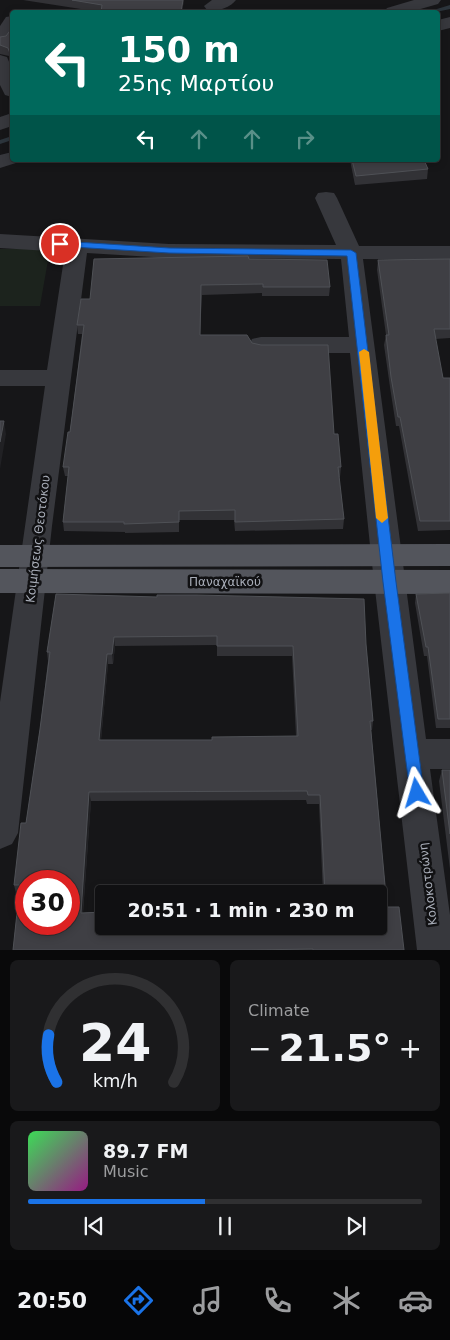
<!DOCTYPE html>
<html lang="en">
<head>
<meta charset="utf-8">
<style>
	body { margin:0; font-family:"DejaVu Sans",sans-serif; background:#19191b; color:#f1f3f6; height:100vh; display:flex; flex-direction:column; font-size:19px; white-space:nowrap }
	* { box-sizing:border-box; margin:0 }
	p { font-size:16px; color:#9c9d9f }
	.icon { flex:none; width:28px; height:28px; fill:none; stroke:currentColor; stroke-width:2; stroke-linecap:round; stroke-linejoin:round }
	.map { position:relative; height:950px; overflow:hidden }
	.side { display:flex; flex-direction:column; gap:10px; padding:10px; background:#09090a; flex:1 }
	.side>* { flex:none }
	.guide { position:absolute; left:10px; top:10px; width:430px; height:152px; border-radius:5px; box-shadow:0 2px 8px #0003,0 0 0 1px #303032; background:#00695c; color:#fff; overflow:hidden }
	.speed { position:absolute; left:15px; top:870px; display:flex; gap:10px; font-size:25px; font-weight:700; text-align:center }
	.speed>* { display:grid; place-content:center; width:65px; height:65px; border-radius:50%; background:#101012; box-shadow:0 2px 8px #0003,0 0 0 1px #303032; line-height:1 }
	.speed .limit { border:8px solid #d22; background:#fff; color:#111 }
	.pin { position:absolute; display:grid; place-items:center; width:42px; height:42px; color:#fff; margin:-21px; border:2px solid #fff; border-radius:50%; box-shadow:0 1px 5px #0007 }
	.me { position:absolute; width:55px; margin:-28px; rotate:353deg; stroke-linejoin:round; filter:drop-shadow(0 0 4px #0008) }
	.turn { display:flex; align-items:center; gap:18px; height:105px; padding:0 25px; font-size:22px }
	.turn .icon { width:65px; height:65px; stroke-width:2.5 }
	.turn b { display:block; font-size:35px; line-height:42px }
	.lanes { display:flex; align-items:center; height:48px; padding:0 25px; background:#0003; justify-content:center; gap:25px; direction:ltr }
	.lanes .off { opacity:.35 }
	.big { font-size:38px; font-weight:700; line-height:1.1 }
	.side .widget { flex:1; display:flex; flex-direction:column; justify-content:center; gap:8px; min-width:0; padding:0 18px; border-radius:8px; background:#19191b }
	.side .dial { align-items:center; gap:0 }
	.dial svg { height:130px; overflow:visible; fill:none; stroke:#303032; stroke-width:7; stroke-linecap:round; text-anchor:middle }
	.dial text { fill:#f1f3f6; stroke:none }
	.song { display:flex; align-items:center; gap:15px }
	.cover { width:60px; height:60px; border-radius:8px; background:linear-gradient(135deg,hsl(130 70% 55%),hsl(310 70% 35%)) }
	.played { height:5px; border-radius:2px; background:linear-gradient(90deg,#1a73e8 45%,#303032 45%) }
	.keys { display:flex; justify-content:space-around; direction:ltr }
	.heat { display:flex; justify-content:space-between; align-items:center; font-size:28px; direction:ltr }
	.side .tiles { flex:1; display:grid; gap:10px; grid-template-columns:1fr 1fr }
	.widget:last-child { grid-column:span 2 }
	.trip { position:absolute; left:95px; top:885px; width:292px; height:50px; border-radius:5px; background:#101012; box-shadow:0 2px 8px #0003,0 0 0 1px #303032; font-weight:700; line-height:50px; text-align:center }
	.menu { display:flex; height:80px; justify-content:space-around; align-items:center; background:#060607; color:#9c9d9f }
	.menu .icon { width:35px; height:35px }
	.menu .on { color:#1a73e8 }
	.menu b { font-size:22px; color:#f1f3f6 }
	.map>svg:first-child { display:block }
</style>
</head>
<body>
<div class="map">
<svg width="450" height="950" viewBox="0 0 450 950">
	<rect width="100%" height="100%" fill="#161618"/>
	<polygon fill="#1c231d" points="0,249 50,249 40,306 0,306"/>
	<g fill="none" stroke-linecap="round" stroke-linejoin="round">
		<g fill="#2c353c" fill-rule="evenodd">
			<polygon points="450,5 450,9 436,12 427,12"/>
			<polygon points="12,136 12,140 0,144 0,140"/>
		</g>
		<g fill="#37383d" fill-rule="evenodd">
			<path d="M212 0H236C230 8 216 12 207 10L204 6Z"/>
			<polygon points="414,0 441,0 438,4 410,12 384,12 387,8"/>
			<polygon points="12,16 12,34 6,43 0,44 0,26 6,17"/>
			<polygon points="450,17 450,28 438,31 438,20"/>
			<polygon points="0,55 7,57 12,69 12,97 5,95 0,85"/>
			<polygon points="12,113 12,126 0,130 0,117"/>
			<polygon points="12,152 12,160 21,160 19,162 0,168 0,155"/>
			<polygon points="326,192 334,193 337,198 359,246 450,246 450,260 363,259 426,739 450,739 450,769 430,769 450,915 450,950 417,950 371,555 350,353 261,353 252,351 249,345 252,339 261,337 349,337 341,259 169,258 87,253 52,526 18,833 12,844 0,849 0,702 45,386 0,386 0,370 47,370 65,252 0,248 0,234 169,244 336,245 315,198 318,193"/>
		</g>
		<g fill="#53555c" fill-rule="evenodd">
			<polygon points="450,544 450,566 0,567 0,545"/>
			<polygon points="0,569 450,570 450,594 0,593"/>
		</g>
	</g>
	<g fill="#323236" fill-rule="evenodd">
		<polygon points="23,0 184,0 182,12 100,12"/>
		<polygon points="12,28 12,65 9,56 0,54 0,37 6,36"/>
		<polygon points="350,160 424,160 428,169 427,179 355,185"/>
		<polygon points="249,259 330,287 329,296 262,296 262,293 202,295 200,335 252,343 334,434 341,467 340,477 339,477 344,519 343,529 235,531 234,520 179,520 179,532 125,533 125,532 64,531 63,522 68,476 65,476 63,467 70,432 82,334 78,334 77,325 90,299"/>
		<polygon points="450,259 450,338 435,339 443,378 450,378 450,530 418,531 399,426 396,426 390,387 384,345 386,335 377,270 378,260"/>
		<polygon points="450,593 450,728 436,728 427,656 424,656 415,603 416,594"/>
		<path d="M56 594 366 644 373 721 372 730H371L387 907 404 950H13L19 893H16L14 885 26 823 40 729 48 661 47 652ZM217 645V656H292L296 736 212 740H101L108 664H113L115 646ZM306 800 307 804H319L323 894H379V926L83 913 91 801Z"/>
		<polygon points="442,770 450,770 450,869 439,781"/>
	</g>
	<g fill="#212124">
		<polygon points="183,0 184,0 182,12 181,12"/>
		<polygon points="4,421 6,434 0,469 0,442"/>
		<polygon points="114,637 115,646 113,664 112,654"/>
		<polygon points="107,654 108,664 100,749 99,740"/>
		<polygon points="89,792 91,801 82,922 81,913"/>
	</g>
	<g fill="#3f3f44" stroke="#4f5156" fill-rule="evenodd">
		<polygon points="72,0 183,0 181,12 101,12 102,5"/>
		<polygon points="12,28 12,59 8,48 0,45 0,37 6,36"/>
		<polygon points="352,160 424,160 428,169 356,176"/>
		<polygon points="248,256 249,259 327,260 330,287 263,287 263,284 201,285 200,335 247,335 252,343 261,345 328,345 334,434 338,434 341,467 338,467 344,519 235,522 235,510 179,511 179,522 124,524 124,522 63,522 69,467 63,467 68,432 70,432 84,325 77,325 81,299 90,299 94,259"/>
		<polygon points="450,259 450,329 434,329 443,378 450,378 450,521 420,521 400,417 398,417 391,377 386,335 389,335 378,260"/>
		<polygon points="0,421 4,421 0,442"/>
		<polygon points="450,593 450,719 438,719 428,647 426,647 416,594"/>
		<path d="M56 594 157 597V595H197L364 599 366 644 373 721H370L387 907H399L404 950H313V949L252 950H13L20 885H14L21 823H26L40 729 50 652H47ZM217 636V646H293L298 736 212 737V740H99L107 654H112L114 637ZM307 791 308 795H320L325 894H379V926H104V912L81 913 89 792ZM26 881H69V924H26Z"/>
		<polygon points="442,770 450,770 450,834"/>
	</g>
	<polygon fill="#1a73e8" stroke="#114b97" points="60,241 169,248 351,250 356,253 396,582 424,793 422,798 417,800 412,798 410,793 383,582 347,256 169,253 57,246 55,244"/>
	<polygon fill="#f59e0b" points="364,349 369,352 388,518 382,523 376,518 359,352"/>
	<g text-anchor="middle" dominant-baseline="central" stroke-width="5" stroke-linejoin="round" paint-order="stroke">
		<g font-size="12" fill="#a8adb8" stroke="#111113">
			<text transform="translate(38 539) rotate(-83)">Κοιμήσεως Θεοτόκου</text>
			<text x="225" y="582">Παναχαϊκού</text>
			<text transform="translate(428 884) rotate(-97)">Κολοκοτρώνη</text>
		</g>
	</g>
</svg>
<div class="speed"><div class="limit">30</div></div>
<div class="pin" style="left:60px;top:244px;background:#d93025"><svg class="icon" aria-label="arrive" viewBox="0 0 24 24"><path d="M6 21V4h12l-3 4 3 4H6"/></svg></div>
<svg class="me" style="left:417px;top:793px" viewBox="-20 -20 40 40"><path d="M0-17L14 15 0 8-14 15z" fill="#1a73e8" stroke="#fff" stroke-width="4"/></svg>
<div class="trip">20:51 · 1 min · 230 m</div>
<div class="guide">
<div class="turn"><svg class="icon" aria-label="left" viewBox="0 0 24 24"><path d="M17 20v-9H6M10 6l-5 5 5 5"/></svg><div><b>150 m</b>25ης Μαρτίου</div></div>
<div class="lanes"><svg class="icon" aria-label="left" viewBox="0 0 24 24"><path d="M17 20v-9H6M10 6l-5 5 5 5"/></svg><svg class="icon off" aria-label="ahead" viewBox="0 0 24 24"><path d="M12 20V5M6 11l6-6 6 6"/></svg><svg class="icon off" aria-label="ahead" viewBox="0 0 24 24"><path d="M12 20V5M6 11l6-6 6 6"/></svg><svg class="icon off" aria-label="right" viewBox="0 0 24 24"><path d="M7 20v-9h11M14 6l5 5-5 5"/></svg></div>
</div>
</div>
<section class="side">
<div class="tiles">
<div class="widget dial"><svg viewBox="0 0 100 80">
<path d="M14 69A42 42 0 1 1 86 69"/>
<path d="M14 69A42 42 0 0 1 9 40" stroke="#1a73e8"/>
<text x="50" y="56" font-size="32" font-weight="700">24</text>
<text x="50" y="72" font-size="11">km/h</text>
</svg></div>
<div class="widget"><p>Climate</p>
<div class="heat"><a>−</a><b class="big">21.5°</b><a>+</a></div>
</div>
<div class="widget">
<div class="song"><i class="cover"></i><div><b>89.7 FM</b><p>Music</p></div></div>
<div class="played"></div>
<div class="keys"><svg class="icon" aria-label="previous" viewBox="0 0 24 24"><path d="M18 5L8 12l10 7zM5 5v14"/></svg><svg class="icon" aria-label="pause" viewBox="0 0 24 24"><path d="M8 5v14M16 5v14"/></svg><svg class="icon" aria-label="next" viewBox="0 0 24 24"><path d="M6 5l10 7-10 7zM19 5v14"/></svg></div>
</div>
</div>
</section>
<nav class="menu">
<b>20:50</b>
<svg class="icon on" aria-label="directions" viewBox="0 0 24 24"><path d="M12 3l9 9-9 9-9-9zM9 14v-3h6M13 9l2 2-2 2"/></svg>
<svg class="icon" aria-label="music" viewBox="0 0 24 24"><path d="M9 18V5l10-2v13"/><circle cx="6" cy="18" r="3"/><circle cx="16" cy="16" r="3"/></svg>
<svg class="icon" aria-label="phone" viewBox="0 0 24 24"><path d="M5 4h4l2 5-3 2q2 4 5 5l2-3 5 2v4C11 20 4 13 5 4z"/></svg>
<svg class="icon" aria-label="climate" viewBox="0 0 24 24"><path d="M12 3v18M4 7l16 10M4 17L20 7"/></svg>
<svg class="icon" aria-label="car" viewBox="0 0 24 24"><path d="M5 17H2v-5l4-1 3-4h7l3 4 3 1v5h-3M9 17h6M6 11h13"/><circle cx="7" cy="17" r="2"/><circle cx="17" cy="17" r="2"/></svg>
</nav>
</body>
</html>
